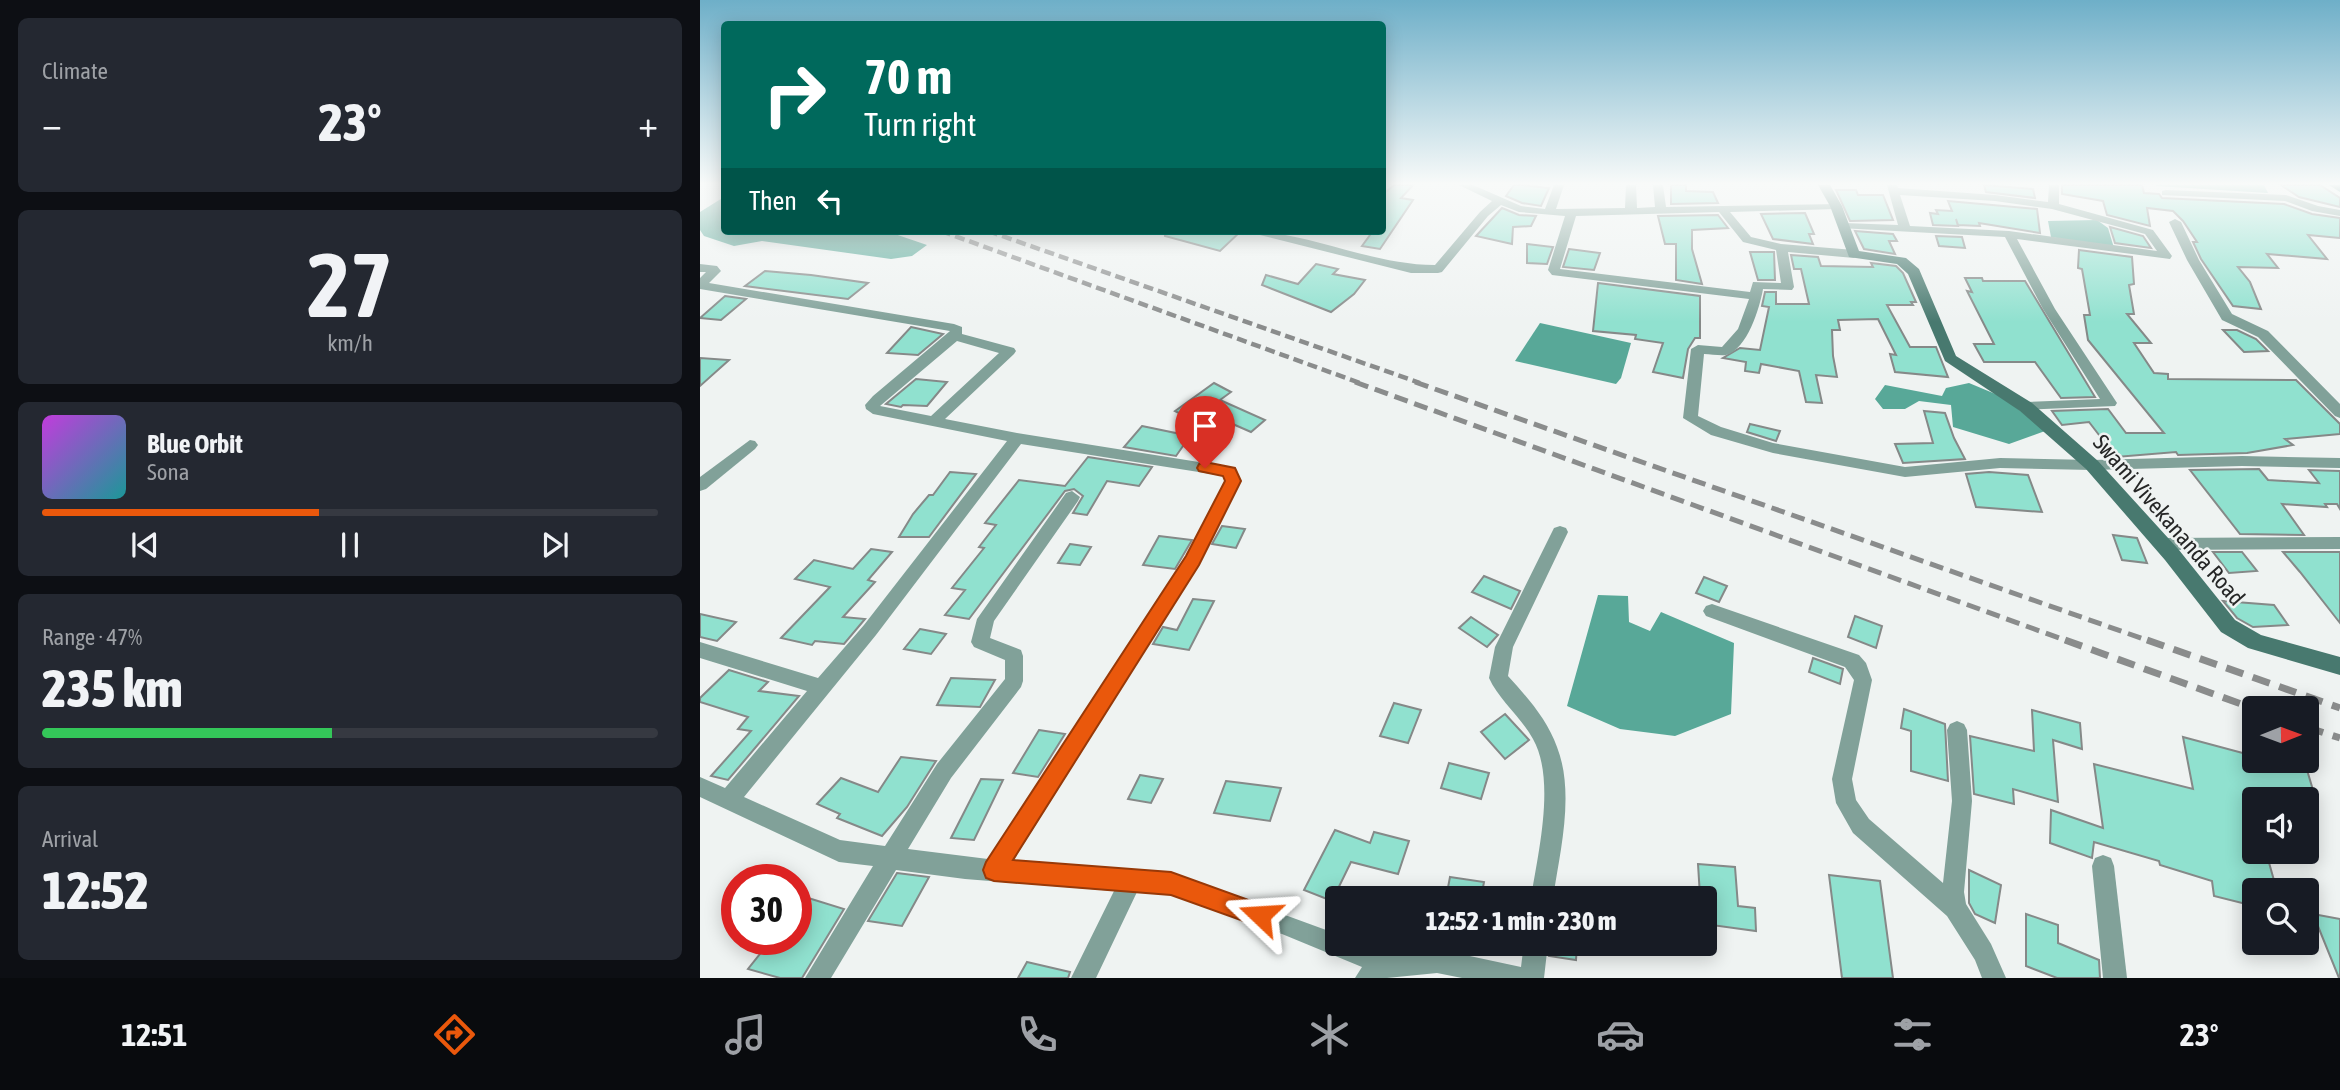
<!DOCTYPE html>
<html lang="en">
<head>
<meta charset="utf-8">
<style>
	body { margin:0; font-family:"Asap Condensed",sans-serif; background:#242831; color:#f1f3f6; height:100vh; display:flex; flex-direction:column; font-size:26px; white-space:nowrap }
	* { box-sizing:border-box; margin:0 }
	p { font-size:23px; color:#9ea1a6 }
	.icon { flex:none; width:38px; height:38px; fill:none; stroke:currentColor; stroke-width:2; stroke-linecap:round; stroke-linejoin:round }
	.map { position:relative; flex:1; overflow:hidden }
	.drawer { display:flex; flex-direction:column; gap:18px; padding:18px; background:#0d0f14; width:700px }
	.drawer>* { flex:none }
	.guide { position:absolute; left:21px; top:21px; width:665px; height:214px; border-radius:7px; box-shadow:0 4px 18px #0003; background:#00695c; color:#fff; overflow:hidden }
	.needle { width:46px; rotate:89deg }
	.fabs { position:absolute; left:1542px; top:696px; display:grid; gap:14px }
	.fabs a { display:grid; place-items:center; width:77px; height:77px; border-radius:7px; background:#171b24; box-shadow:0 4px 18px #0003; font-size:35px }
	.speed { position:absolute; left:21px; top:864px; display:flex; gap:14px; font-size:35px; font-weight:700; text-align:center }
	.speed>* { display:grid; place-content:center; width:91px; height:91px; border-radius:50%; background:#171b24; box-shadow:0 4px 18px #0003; line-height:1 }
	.speed .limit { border:10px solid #d22; background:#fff; color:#111 }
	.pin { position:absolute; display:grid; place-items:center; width:60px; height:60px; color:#fff; margin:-72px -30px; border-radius:50% 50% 50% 0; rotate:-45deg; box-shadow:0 0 7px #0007 }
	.pin .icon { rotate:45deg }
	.me { position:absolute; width:77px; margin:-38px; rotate:290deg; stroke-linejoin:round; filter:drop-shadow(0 0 5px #0008) }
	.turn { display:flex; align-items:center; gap:24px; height:147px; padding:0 28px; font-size:32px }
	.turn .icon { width:91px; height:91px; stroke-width:2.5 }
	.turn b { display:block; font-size:49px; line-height:60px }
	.then { display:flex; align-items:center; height:66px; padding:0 28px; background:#0003; gap:14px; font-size:26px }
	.big { font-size:52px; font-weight:800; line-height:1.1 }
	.drawer .widget { flex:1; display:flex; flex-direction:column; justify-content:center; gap:10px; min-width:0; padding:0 24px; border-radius:10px; background:#242831 }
	.drawer .dial { align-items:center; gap:0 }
	.dial b { font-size:91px; line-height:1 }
	.song { display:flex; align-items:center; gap:21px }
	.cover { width:84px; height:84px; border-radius:10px; background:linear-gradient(135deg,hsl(290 70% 55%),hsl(180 70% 35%)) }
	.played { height:7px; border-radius:4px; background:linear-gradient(90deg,#ea580c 45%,#363941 45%) }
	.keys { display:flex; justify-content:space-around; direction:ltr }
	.heat { display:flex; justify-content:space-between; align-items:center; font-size:38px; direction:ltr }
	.charge { height:10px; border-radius:5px; background:linear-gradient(90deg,#34c759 47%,#363941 0) }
	.trip { position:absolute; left:625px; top:886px; width:392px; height:70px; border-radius:7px; background:#171b24; box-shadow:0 4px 18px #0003; font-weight:800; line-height:70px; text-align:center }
	.tabs { display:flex; height:112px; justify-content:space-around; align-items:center; background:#090b0e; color:#9ea1a6 }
	.tabs .icon { width:49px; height:49px }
	.tabs .selected { color:#ea580c }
	.tabs b { font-size:32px; color:#f1f3f6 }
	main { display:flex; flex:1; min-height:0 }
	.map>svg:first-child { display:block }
</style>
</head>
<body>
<main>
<section class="drawer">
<div class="widget"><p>Climate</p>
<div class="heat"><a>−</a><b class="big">23°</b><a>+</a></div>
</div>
<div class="widget dial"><b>27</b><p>km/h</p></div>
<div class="widget">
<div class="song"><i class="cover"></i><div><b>Blue Orbit</b><p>Sona</p></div></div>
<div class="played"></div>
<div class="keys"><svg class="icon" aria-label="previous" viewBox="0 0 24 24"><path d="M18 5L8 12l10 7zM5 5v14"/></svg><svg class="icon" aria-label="pause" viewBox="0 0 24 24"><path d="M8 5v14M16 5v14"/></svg><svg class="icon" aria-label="next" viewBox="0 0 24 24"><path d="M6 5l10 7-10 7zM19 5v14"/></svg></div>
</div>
<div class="widget"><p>Range · 47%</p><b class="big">235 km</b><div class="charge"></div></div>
<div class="widget"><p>Arrival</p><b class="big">12:52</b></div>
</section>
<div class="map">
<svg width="1640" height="978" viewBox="0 0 1640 978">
	<rect width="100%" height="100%" fill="#eff3f2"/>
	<g fill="#58a898">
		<polygon points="1456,185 1564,185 1568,193 1456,186"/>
		<polygon points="24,197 24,231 186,231 227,245 212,256 191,259 62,241 34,246 4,236 0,230 0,212"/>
		<polygon points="1397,220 1408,228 1414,248 1351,237 1348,221"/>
		<polygon points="840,323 931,343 921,378 916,384 815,361"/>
		<polygon points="1269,383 1305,398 1345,431 1309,444 1253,427 1251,405 1219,401 1205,409 1183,409 1175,399 1185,385 1242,396 1246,388"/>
		<polygon points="898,595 928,596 929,622 950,631 961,612 1034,643 1031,714 975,736 920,729 867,706"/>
	</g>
	<g fill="#90e1cf" stroke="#858988" stroke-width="2">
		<polygon points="694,185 713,185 701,198 713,200 680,249 662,246 673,231 682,231 682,195"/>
		<polygon points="814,185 822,185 849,188 841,206 822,203 806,196"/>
		<polygon points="971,185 986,185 986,191 1013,192 1018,203 971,204"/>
		<polygon points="1284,185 1333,189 1335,198 1286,192"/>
		<polygon points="1362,185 1442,185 1444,193 1459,194 1462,198 1584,204 1612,214 1640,218 1640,238 1608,235 1627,259 1567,254 1578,268 1538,267 1550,282 1561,309 1533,306 1501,259 1493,242 1497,242 1483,221 1473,211 1447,208 1450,226 1407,215 1403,201 1362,194"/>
		<polygon points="1581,185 1620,185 1640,198 1640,207 1599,197"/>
		<polygon points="1136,190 1156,190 1158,195 1183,195 1193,220 1150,221"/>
		<polygon points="1248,201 1337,209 1340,233 1279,223 1280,226 1258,225 1256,219 1258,226 1233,225 1230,213 1238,214 1236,210 1252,211"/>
		<polygon points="802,208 819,215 836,216 831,226 813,227 812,244 776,236"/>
		<polygon points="1105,213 1114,234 1109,234 1113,244 1073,239 1061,214"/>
		<polygon points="1018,215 1028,228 992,230 992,249 1002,284 976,280 976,244 965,244 958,216"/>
		<polygon points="1410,227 1443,236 1451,248 1415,243"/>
		<polygon points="465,231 541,231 520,251 465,236"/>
		<polygon points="1155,231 1193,234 1197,241 1189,241 1195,254 1164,249"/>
		<polygon points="1236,236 1262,237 1265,248 1239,246"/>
		<polygon points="827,244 853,247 847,264 827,263"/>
		<polygon points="869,249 900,253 894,270 863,267"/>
		<polygon points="1379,250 1432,257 1434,284 1429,285 1434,314 1427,314 1451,343 1434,343 1454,373 1468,374 1468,379 1596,380 1640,424 1640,434 1585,439 1593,445 1547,453 1478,455 1476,452 1416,457 1389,422 1362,425 1352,411 1408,409 1426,433 1464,433 1388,340 1384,315 1390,315 1382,269 1378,268"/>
		<polygon points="1050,252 1074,252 1075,280 1058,280"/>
		<polygon points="1091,255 1118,257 1121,266 1173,267 1171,263 1196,266 1203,273 1216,302 1211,302 1213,305 1187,305 1210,347 1236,347 1248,377 1195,372 1190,354 1196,355 1178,319 1138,320 1140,330 1132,330 1133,356 1137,377 1116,375 1122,403 1106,402 1099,371 1061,364 1059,373 1045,371 1046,362 1023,358 1040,348 1060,350 1069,307 1062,306 1065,292 1076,292 1076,304 1109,304 1101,269 1094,269"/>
		<polygon points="616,264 638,269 633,274 665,280 654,294 631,312 562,285 566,275 598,284"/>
		<polygon points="65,271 111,275 168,283 148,299 45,286"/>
		<polygon points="1265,278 1282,278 1283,281 1325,281 1395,397 1361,398 1335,362 1284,362 1274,344 1294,344 1267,291 1272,292"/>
		<polygon points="898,283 1000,296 1000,338 995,338 988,349 983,378 953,372 963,343 935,339 936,335 893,331"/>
		<polygon points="25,296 46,299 21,320 0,318"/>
		<polygon points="211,327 243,334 218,355 187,353"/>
		<polygon points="1523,330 1537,330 1556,339 1568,351 1544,352"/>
		<polygon points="0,358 29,360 0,386"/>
		<polygon points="216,379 247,382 227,406 203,405 201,407 186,404"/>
		<polygon points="514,383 531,392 520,400 565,420 551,432 519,418 506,427 475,411"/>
		<polygon points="1224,411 1245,413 1254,438 1265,459 1203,463 1195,444 1233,443"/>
		<polygon points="1050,424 1080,431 1076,441 1047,432"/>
		<polygon points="442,426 490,436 476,456 424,447"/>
		<polygon points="388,457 452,467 439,486 407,481 387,515 373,513 383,496 374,489 365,491 269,619 245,615 265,590 252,588 284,548 279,547 296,525 285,523 319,480 365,486"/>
		<polygon points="1559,469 1568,480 1619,483 1609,470 1640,471 1640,509 1637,504 1625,504 1627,507 1582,504 1604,535 1540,534 1490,470"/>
		<polygon points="250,472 276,474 229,537 199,537 213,514 229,495 233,495"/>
		<polygon points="1289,472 1328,475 1342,512 1276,507 1266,474"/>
		<polygon points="522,526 545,529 536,548 512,544"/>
		<polygon points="1413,535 1437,538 1447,563 1422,560"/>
		<polygon points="459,536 492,540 475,569 443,565"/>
		<polygon points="370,544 391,547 380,565 358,563"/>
		<polygon points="171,549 192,552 168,580 175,582 143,617 165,619 144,644 115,641 112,645 81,638 130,587 95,579 114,560 153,569"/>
		<polygon points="1513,552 1542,552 1557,571 1529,573"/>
		<polygon points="1583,552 1640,552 1640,623 1600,572"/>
		<polygon points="784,576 820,591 811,609 772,592"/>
		<polygon points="1004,577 1027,586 1019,602 996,593"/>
		<polygon points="493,599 514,601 489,650 453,644 463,627 477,630"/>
		<polygon points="1523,601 1574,605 1588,625 1553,627 1537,618"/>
		<polygon points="0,614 36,622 17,641 0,637"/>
		<polygon points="1155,616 1182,626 1176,648 1148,637"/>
		<polygon points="771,617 798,635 787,647 759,628"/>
		<polygon points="220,629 246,634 231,654 204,649"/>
		<polygon points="1113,658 1143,669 1140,684 1109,672"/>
		<polygon points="29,670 68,682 59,691 99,696 28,780 11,776 51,731 38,729 48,717 0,702 0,698"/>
		<polygon points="251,678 295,680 280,707 237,705"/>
		<polygon points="694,703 721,710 708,743 680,736"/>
		<polygon points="1204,709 1245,724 1248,781 1211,771 1211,731 1201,728"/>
		<polygon points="1332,710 1380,723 1382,749 1353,740 1358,802 1313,789 1314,804 1274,794 1270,736 1334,751"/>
		<polygon points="805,714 829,740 805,759 781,732"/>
		<polygon points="339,730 365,734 338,777 313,773"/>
		<polygon points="1483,737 1554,756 1554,761 1575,761 1607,770 1616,800 1584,800 1554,792 1554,852 1566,852 1577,891 1554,891 1554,906 1514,896 1512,881 1460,865 1459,861 1394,842 1392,858 1350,843 1351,810 1403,828 1394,764 1493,789"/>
		<polygon points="201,757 236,761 207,807 182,836 137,818 140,814 117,804 141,778 178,792"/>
		<polygon points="749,763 789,773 781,799 741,788"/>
		<polygon points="440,775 463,779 451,803 428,799"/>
		<polygon points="281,779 303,780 274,840 251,838"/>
		<polygon points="526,781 581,788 570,821 514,813"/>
		<polygon points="635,830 670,843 674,832 709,841 698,874 651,862 632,901 604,890"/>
		<polygon points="998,864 1035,867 1038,906 1055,908 1056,931 1004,924 1004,896 1000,896"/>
		<polygon points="1269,870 1301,885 1295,923 1275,914 1269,903"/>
		<polygon points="197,873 229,877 202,926 168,921"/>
		<polygon points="1129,875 1180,881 1193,978 1142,978"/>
		<polygon points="750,877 784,882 781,898 746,898"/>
		<polygon points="105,897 144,909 102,978 80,978 48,969 71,940 96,940 96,909"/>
		<polygon points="1326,914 1358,925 1358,943 1399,960 1400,978 1357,978 1326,966"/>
		<polygon points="1613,914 1640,919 1640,978 1639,978"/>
		<polygon points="851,943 877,943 876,960 849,956"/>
		<polygon points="327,962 370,972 368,978 318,978"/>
	</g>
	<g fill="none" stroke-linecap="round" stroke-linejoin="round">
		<g fill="#81a199" fill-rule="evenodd">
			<path d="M759 185H773L821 206 845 209 854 185H864L856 209 925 208 926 185H936L937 208 955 207 953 185H963L966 207 1140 204V208L1136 209 1030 212 1051 237 1081 244 1154 250 1160 254 1154 258 1088 252 1094 287 1092 290 1063 289C1060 307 1047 350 1026 355 1020 356 1011 354 1004 354L998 416 1021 427 1073 443 1205 467 1300 458 1392 460 1542 456 1640 458V468L1542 466 1392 470 1300 468 1205 477 1073 453 1011 435 983 418 991 349 998 345 1022 347 1038 329 1049 299 852 275 848 270 865 216 819 212 801 205 788 216 742 272 738 273H711L544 231C609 231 670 265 735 265L780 212 792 201ZM1019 212 1043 242 1076 250 1081 283 1053 282 1050 292 860 269 876 216Z"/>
			<path d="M1187 185H1197L1198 188 1295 195 1348 202 1349 185H1359V204L1453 230 1472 256 1470 259 1317 239 1355 309 1417 403 1415 406 1321 410 1319 407 1326 402 1400 399 1343 309 1305 237 1140 228 1138 226 1144 223 1198 225ZM1200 195 1295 201 1352 209 1445 234 1457 251 1309 231 1210 226Z"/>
			<polygon points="1466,190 1586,195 1618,206 1640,210 1640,216 1612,211 1585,201 1462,195 1462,191"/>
			<polygon points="1475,219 1481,222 1499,260 1532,314 1568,331 1640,404 1640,418 1635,416 1558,337 1522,320 1487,260 1469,222"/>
			<path d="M0 264 17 266 21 271 9 283 254 324 262 327V334L314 348 316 351 314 354 245 419 317 433 530 467 535 468 541 481 499 565 313 861 471 873 637 934V943H660L685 953 737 949 821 967 824 943H848L844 978H762L737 973 687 978H655L662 967 582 934 471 895 437 892 396 978H371L414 891 265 879 196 870 131 978H105L173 866 139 862 0 797V777L25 788 107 691 0 658V642L118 678 164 625 307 441 173 414 166 409 165 405 173 396 250 331 0 289V278L6 272H0ZM257 341 299 353 231 416 180 406ZM321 444 524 476 525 481 487 556 288 859 208 849 251 778 321 687 323 681V656L321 650 290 638 294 621 378 501 380 497 372 491 366 493 277 619 271 642 274 647 305 660V679L237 764 185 846 140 840 44 797 176 635Z"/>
			<polygon points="50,440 55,441 58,445 55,449 6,489 0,491 0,477"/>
			<path d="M860 526 866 528 868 532 813 647 808 676C827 697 847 719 857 747 875 793 860 851 853 898H831C838 853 856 780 833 739 821 717 799 700 789 678L795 647 852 532 854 528Z"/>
			<polygon points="1640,537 1640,549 1463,550 1457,548 1455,544 1457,540 1463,538"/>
			<polygon points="1012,604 1159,655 1166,663 1172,680 1152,779 1156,800 1169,819 1243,883 1252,801 1247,730 1250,724 1257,721 1264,724 1267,730 1272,801 1264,892 1266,904 1291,944 1306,978 1282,978 1275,960 1247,916 1153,833 1136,803 1132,779 1154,680 1145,667 1006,616 1003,611 1006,606"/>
			<polygon points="1403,855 1411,858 1414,866 1427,978 1403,978 1392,866 1395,858"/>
		</g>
		<polygon fill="#48796f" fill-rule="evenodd" points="1118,185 1130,185 1142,206 1159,251 1206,258 1219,269 1256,356 1332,403 1398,461 1479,550 1535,620 1561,635 1640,657 1640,675 1548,648 1521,632 1465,560 1386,469 1320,411 1245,361 1208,274 1197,264 1149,257 1130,206"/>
		<polygon fill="#175d51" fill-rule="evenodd" points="1629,185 1640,185 1640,192"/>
		<g stroke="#8a8c8c" stroke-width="4.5" stroke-dasharray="10 5" stroke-linecap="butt">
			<polyline points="241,231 660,383"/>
			<polyline points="288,231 720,383"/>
		</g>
		<g stroke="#8a8c8c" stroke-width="5" stroke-dasharray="14 7" stroke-linecap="butt">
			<polyline points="655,382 1370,642"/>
			<polyline points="715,382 1452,642"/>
		</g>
		<g stroke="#8a8c8c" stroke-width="7" stroke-dasharray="18 10" stroke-linecap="butt">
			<polyline points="1365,640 1555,709"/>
			<polyline points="1447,640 1640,708"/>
			<polyline points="1606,727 1640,738"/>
		</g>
	</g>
	<linearGradient id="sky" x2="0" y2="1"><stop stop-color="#6eafc8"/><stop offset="0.57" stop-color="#f8faf9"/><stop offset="1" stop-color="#f8faf9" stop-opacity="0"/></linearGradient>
	<rect width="1640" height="322" fill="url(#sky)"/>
	<polygon fill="#ea580c" stroke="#983908" stroke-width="2" points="505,462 535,468 541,481 499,565 313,860 471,872 568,907 571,915 568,923 560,927 471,895 294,881 286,878 283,870 286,862 486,556 525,481 523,476 499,471 497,468 499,464"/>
	<g text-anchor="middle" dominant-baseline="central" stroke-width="5" stroke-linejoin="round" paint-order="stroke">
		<g font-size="23" fill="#252626" stroke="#eff3f2">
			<text transform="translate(1469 520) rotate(49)">Swami Vivekananda Road</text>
		</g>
	</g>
</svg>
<div class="fabs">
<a><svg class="needle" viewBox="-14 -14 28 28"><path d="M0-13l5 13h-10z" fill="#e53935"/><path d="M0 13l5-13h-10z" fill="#9ea1a6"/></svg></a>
<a><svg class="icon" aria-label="sound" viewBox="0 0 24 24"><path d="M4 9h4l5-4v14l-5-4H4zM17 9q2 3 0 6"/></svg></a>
<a><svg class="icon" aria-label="search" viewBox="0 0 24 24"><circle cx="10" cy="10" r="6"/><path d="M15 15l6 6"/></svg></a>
</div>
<div class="speed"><div class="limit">30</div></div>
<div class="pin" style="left:505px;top:468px;background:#d93025"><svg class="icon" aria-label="arrive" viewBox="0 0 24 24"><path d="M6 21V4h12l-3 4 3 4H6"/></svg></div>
<svg class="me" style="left:560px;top:915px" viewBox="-20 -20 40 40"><path d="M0-17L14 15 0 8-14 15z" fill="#ea580c" stroke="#fff" stroke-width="4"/></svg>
<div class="trip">12:52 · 1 min · 230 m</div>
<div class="guide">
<div class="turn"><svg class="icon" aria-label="right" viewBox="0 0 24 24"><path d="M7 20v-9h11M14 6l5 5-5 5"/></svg><div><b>70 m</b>Turn right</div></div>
<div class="then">Then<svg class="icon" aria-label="left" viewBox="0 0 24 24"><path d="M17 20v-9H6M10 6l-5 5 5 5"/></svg></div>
</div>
</div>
</main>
<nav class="tabs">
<b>12:51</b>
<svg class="icon selected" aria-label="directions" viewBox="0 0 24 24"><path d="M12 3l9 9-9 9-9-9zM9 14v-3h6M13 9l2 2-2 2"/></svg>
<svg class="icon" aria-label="music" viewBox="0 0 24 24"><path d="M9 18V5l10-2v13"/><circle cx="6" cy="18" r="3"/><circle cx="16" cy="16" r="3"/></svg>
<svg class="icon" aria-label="phone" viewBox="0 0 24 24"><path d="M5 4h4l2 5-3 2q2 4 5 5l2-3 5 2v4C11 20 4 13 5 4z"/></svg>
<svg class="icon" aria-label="climate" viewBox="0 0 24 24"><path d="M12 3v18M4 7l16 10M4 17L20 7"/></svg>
<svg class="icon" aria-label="car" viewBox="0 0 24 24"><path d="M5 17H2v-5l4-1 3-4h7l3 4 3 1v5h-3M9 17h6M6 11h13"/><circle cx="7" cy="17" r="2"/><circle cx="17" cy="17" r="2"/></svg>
<svg class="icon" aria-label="filters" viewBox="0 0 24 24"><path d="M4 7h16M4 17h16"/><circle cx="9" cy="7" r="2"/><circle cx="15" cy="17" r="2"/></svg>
<b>23°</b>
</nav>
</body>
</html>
